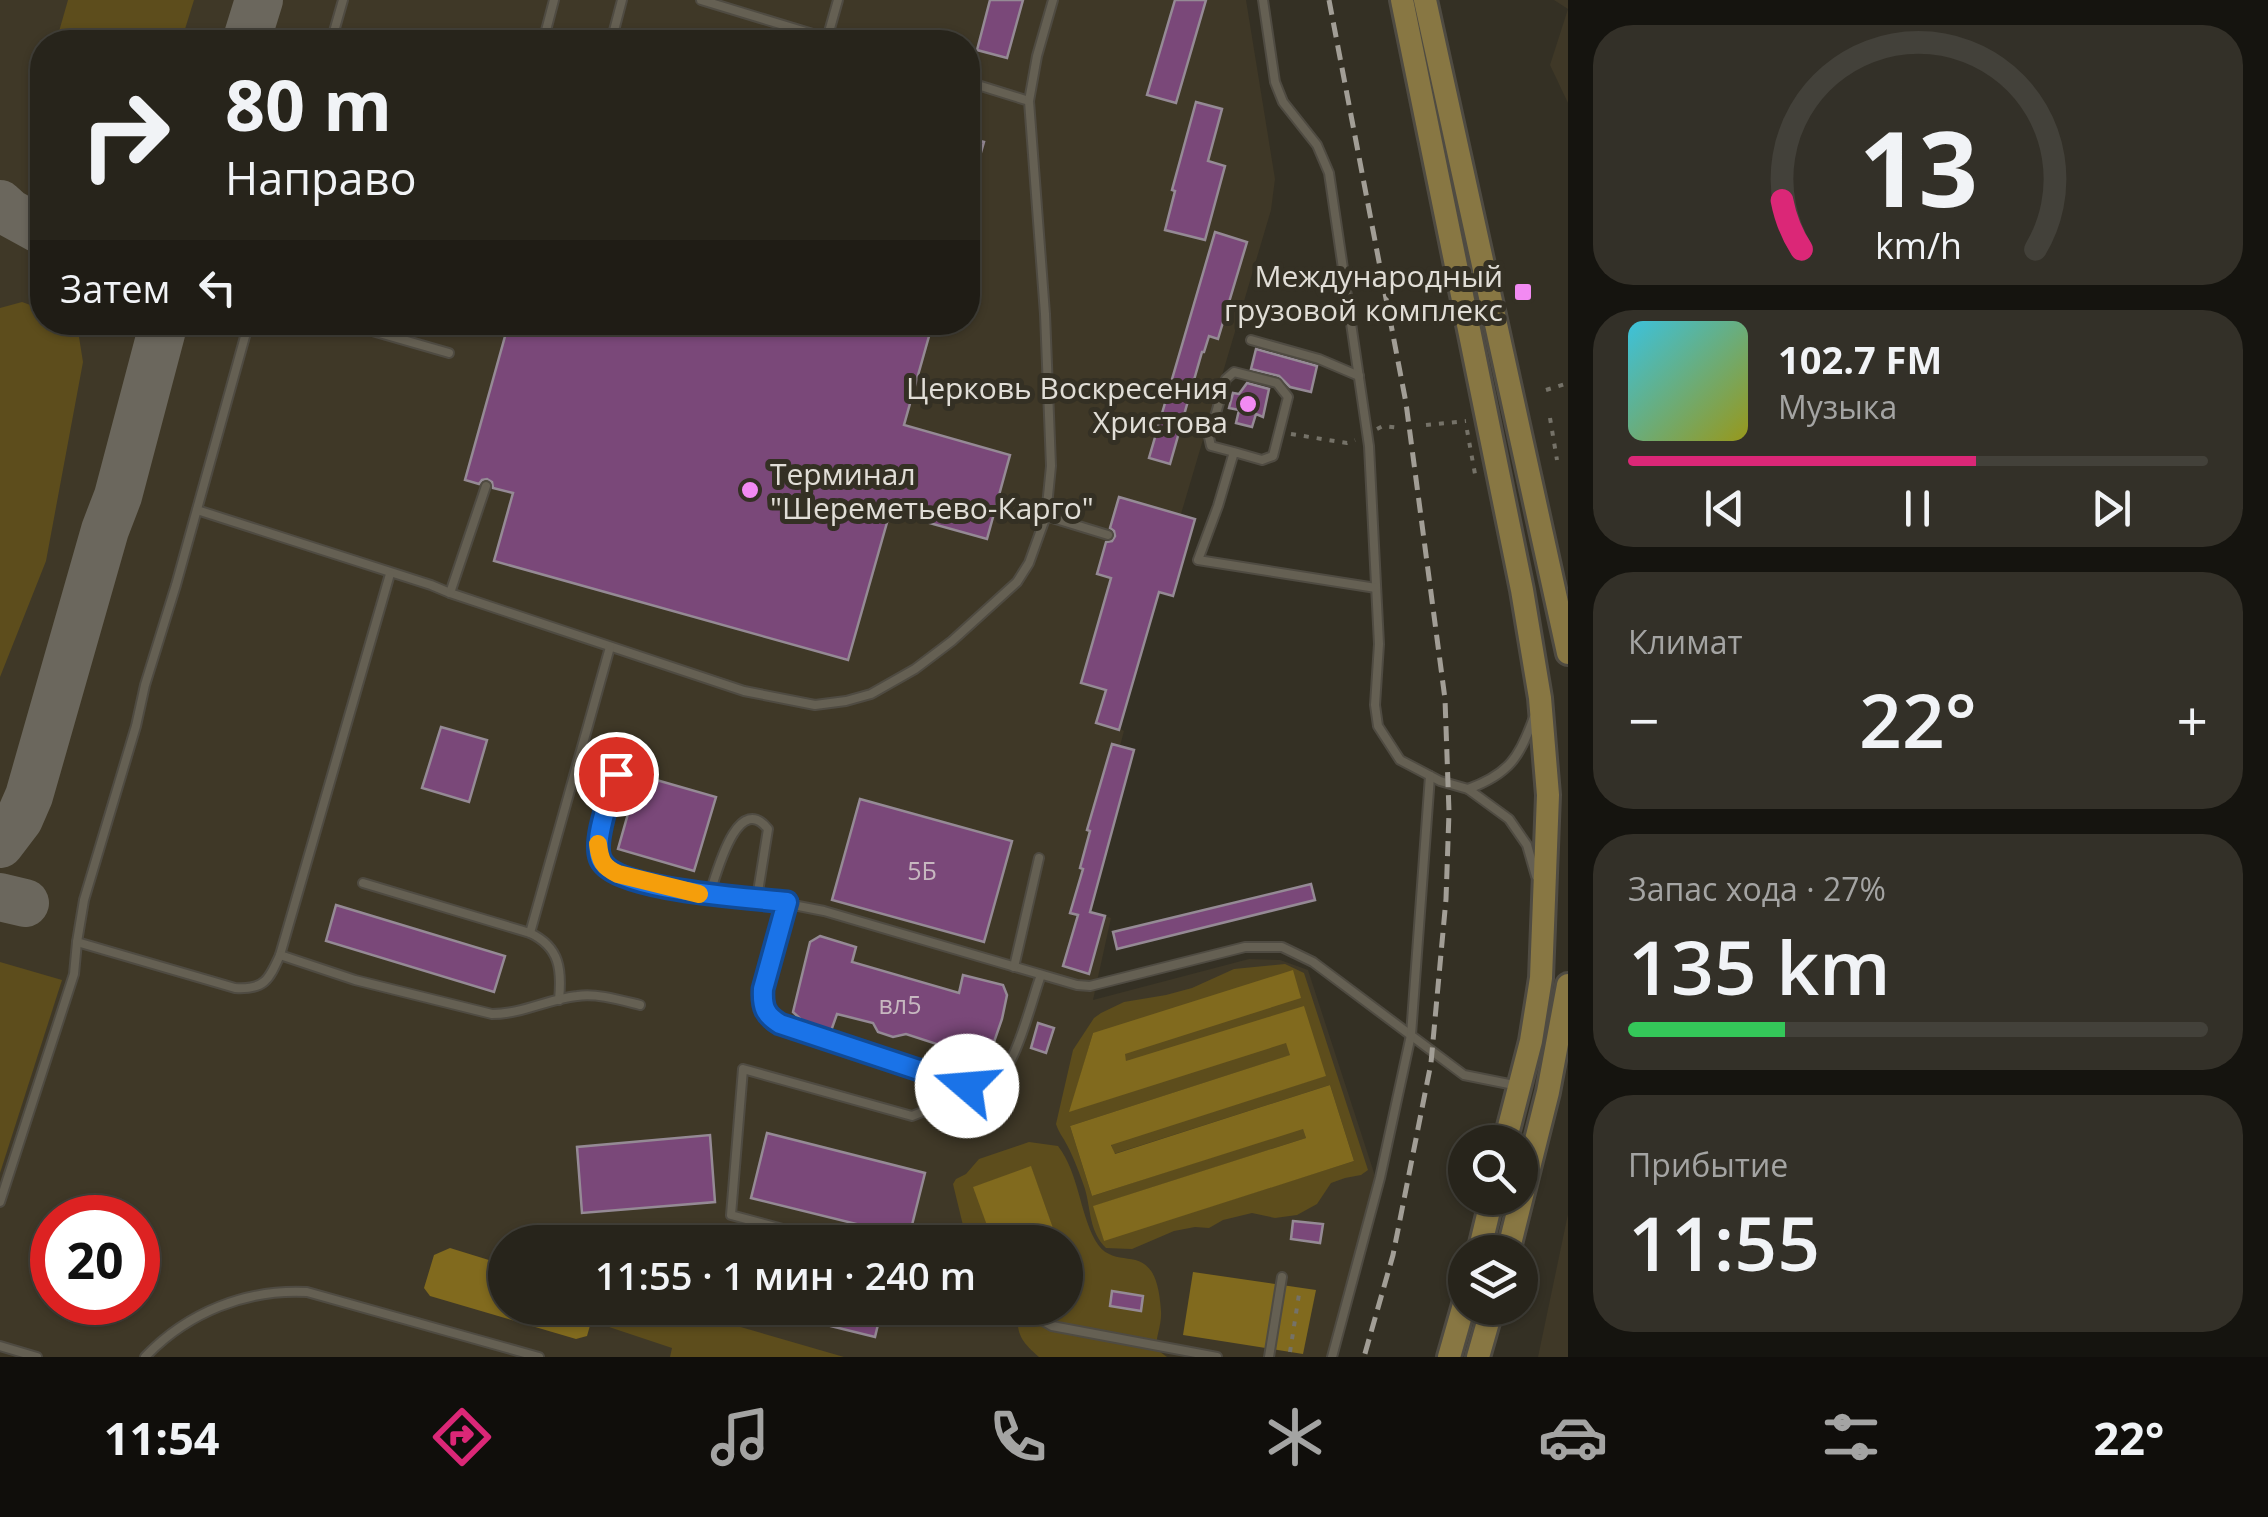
<!DOCTYPE html>
<html lang="ru">
<head>
<meta charset="utf-8">
<style>
	body { margin:0; font-family:"Open Sans",sans-serif; background:#333028; color:#f1f3f6; height:100vh; display:flex; flex-direction:column; font-size:38px; white-space:nowrap }
	* { box-sizing:border-box; margin:0 }
	p { font-size:32px; color:#a4a4a3 }
	.icon { flex:none; width:55px; height:55px; fill:none; stroke:currentColor; stroke-width:2; stroke-linecap:round; stroke-linejoin:round }
	.map { position:relative; flex:1; overflow:hidden }
	.details { display:flex; flex-direction:column; gap:25px; padding:25px; background:#15140f; width:700px }
	.details>* { flex:none }
	.guide { position:absolute; left:30px; top:30px; width:950px; height:305px; border-radius:40px; box-shadow:0 2px 8px #0004,0 0 0 2px #43413a; background:#27241b; color:#f1f3f6; overflow:hidden }
	.tools { position:absolute; left:1448px; top:1125px; display:grid; gap:20px }
	.tools a { display:grid; place-items:center; width:90px; height:90px; border-radius:50%; background:#27241b; box-shadow:0 2px 8px #0004,0 0 0 2px #43413a; font-size:50px }
	.speed { position:absolute; left:30px; top:1195px; display:flex; gap:20px; font-size:50px; font-weight:700; text-align:center }
	.speed>* { display:grid; place-content:center; width:130px; height:130px; border-radius:50%; background:#27241b; box-shadow:0 2px 8px #0004,0 0 0 2px #43413a; line-height:1 }
	.speed .limit { border:15px solid #d22; background:#fff; color:#111 }
	.pin { position:absolute; display:grid; place-items:center; width:85px; height:85px; color:#fff; margin:-42px; border:5px solid #fff; border-radius:50%; box-shadow:0 2px 10px #0007 }
	.me { position:absolute; width:110px; margin:-55px; rotate:288deg; stroke-linejoin:round; filter:drop-shadow(0 0 8px #0008) }
	.turn { display:flex; align-items:center; gap:35px; height:210px; padding:0 30px; font-size:45px }
	.turn .icon { width:130px; height:130px; stroke-width:2.5 }
	.turn b { display:block; font-size:70px; line-height:85px }
	.then { display:flex; align-items:center; height:95px; padding:0 30px; background:#0003; gap:20px; font-size:38px }
	.big { font-size:75px; font-weight:600; line-height:1.1 }
	.details .card { flex:1; display:flex; flex-direction:column; justify-content:center; gap:15px; min-width:0; padding:0 35px; border-radius:40px; background:#333028 }
	.details .dial { align-items:center; gap:0 }
	.dial svg { height:260px; overflow:visible; fill:none; stroke:#43413a; stroke-width:7; stroke-linecap:round; text-anchor:middle }
	.dial text { fill:#f1f3f6; stroke:none }
	.song { display:flex; align-items:center; gap:30px }
	.cover { width:120px; height:120px; border-radius:15px; background:linear-gradient(135deg,hsl(190 70% 55%),hsl(60 70% 35%)) }
	.played { height:10px; border-radius:5px; background:linear-gradient(90deg,#db2777 60%,#43413a 60%) }
	.keys { display:flex; justify-content:space-around; direction:ltr }
	.heat { display:flex; justify-content:space-between; align-items:center; font-size:55px; direction:ltr }
	.charge { height:15px; border-radius:8px; background:linear-gradient(90deg,#34c759 27%,#43413a 0) }
	.trip { position:absolute; left:488px; top:1225px; width:595px; height:100px; border-radius:50px; background:#27241b; box-shadow:0 2px 8px #0004,0 0 0 2px #43413a; font-weight:600; line-height:100px; text-align:center }
	.tab-bar { display:flex; height:160px; justify-content:space-around; align-items:center; background:#100e0b; color:#a4a4a3 }
	.tab-bar .icon { width:70px; height:70px }
	.tab-bar .active { color:#db2777 }
	.tab-bar b { font-size:45px; color:#f1f3f6 }
	main { display:flex; flex:1; min-height:0 }
	.map>svg:first-child { display:block }
</style>
</head>
<body>
<main>
<div class="map">
<svg width="1568" height="1357" viewBox="0 0 1568 1357">
	<rect width="100%" height="100%" fill="#343024"/>
	<g fill="#3f3827" fill-rule="evenodd">
		<path d="M0 0H1246L1275 179 1271 210 1181 514 1195 519 1173 596 1159 593 1120 729 1124 731 1120 746 1134 750 1090 911 1111 918 1093 1000 1249 959 1280 960 1308 970 1376 1179 1328 1357H0ZM42 42H968V322H42ZM52 1218H138V1302H52ZM505 1242H1065V1308H505Z"/>
		<polygon points="1554,0 1568,0 1568,103 1550,65 1568,9"/>
		<polygon points="1568,1214 1568,1357 1538,1357"/>
	</g>
	<g fill="#5d4d1c" fill-rule="evenodd">
		<polygon points="68,0 194,0 181,42 56,42"/>
		<polygon points="22,302 42,309 42,322 68,323 79,337 83,362 46,561 0,677 0,308"/>
		<polygon points="0,962 62,980 0,1173"/>
		<path d="M1285 964 1304 973 1368 1170 1361 1175 1345 1178 1331 1183 1317 1204 1297 1215 1275 1218 1252 1213 1223 1220 1209 1228 1195 1227 1174 1231 1132 1249 1106 1248C1089 1231 1091 1210 1085 1189 1080 1175 1074 1158 1067 1145 1063 1137 1059 1133 1056 1124L1073 1050 1094 1018 1101 1013 1124 1002 1166 995 1192 988 1234 969ZM1303 1007 1325 1076 1111 1144 1114 1154 1330 1085 1354 1161 1104 1240 1094 1206 1306 1138 1303 1128 1092 1196 1070 1126 1291 1055 1286 1042 1070 1111 1093 1033 1124 1054 1126 1062Z"/>
		<path d="M1029 1142 1058 1146C1079 1174 1079 1210 1095 1240 1116 1278 1156 1231 1161 1311 1162 1324 1156 1336 1156 1349L1167 1357H1039C1020 1340 1016 1334 1018 1308H1065V1242H1058L1031 1167 974 1187 993 1242H967L953 1184 956 1179 966 1174 979 1159Z"/>
		<polygon points="600,1308 675,1308 844,1357 670,1357 672,1348 597,1323"/>
	</g>
	<g fill="#816a1e">
		<polygon points="1293,970 1301,998 1125,1054 1126,1061 1304,1006 1326,1076 1111,1145 1115,1154 1330,1085 1354,1161 1104,1241 1093,1206 1306,1138 1303,1129 1092,1196 1070,1126 1290,1055 1286,1043 1069,1112 1093,1033"/>
		<polygon points="1031,1166 1058,1242 993,1242 973,1187"/>
		<polygon points="450,1248 505,1265 505,1308 595,1308 587,1336 576,1339 430,1296 424,1288 434,1255"/>
		<polygon points="1193,1272 1316,1290 1303,1354 1183,1335"/>
	</g>
	<g fill="none" stroke-linecap="round" stroke-linejoin="round">
		<g stroke="#6b675d" stroke-width="48">
			<polyline points="246,42 259,0"/>
			<polyline points="0,204 10,213 39,229"/>
			<polyline points="0,844 19,819 29,796 105,530 118,496 164,322"/>
			<polyline points="0,897 25,903"/>
		</g>
	</g>
	<g fill="#7a4879" stroke="#958a95" stroke-width="2.5">
		<polygon points="990,0 1023,0 1007,58 977,50"/>
		<polygon points="1175,0 1206,0 1176,103 1147,95"/>
		<polygon points="1196,102 1222,109 1208,161 1225,166 1205,240 1165,230 1175,191 1172,190"/>
		<polygon points="968,138 984,142 972,184 968,184"/>
		<polygon points="1215,232 1247,242 1218,339 1209,336 1204,352 1202,352 1170,464 1149,458"/>
		<polygon points="509,322 933,322 904,425 1010,455 987,539 890,512 848,660 494,561 513,493 493,488 492,482 487,479 482,480 479,484 465,480"/>
		<polygon points="1256,349 1317,366 1311,392 1290,387 1279,376 1251,369"/>
		<polygon points="1247,383 1269,389 1263,417 1256,414 1252,427 1236,423 1239,410 1229,408 1233,393 1239,394"/>
		<polygon points="1119,497 1195,519 1173,596 1159,592 1119,730 1096,723 1106,690 1081,683 1111,578 1097,574 1106,542 1112,541 1115,536 1114,531 1110,528"/>
		<polygon points="441,727 487,740 469,802 422,788"/>
		<polygon points="1112,744 1134,750 1090,912 1105,916 1089,974 1063,966 1078,915 1070,913 1083,869 1080,868 1090,831 1087,830"/>
		<polygon points="639,775 716,797 694,871 618,849"/>
		<polygon points="860,799 1012,841 984,942 832,900"/>
		<polygon points="1311,884 1315,900 1117,949 1113,932"/>
		<polygon points="336,905 505,956 494,992 326,941"/>
		<polygon points="820,936 856,947 852,962 959,993 963,975 1003,985 1007,995 1002,1019 986,1065 978,1073 939,1064 943,1046 906,1034 893,1037 878,1032 873,1023 837,1014 831,1031 807,1025 793,1012 810,942"/>
		<polygon points="1038,1023 1054,1028 1046,1053 1031,1048"/>
		<polygon points="767,1133 925,1173 909,1237 751,1198"/>
		<polygon points="710,1135 715,1202 582,1213 577,1147"/>
		<polygon points="1293,1221 1323,1224 1320,1243 1291,1239"/>
		<polygon points="1112,1291 1143,1296 1141,1311 1110,1306"/>
		<polygon points="779,1308 882,1308 875,1337 778,1313"/>
	</g>
	<g fill="none" stroke-linecap="round" stroke-linejoin="round">
		<defs>
			<g id="service">
				<polyline points="701,0 839,42"/>
				<polyline points="1263,0 1275,82 1283,102 1317,145 1329,173 1369,446 1379,644 1375,705 1378,726 1400,760 1440,781 1468,789 1509,819 1527,845 1536,876"/>
				<polyline points="827,39 838,0"/>
				<polyline points="331,42 343,0"/>
				<polyline points="543,42 554,0"/>
				<polyline points="611,42 622,0"/>
				<polyline points="968,82 1029,101 1045,314 1051,466 1046,516 1108,535"/>
				<polyline points="1029,101 1037,56 1053,0"/>
				<polyline points="341,322 449,353"/>
				<polyline points="1251,340 1319,359 1359,376"/>
				<polyline points="1234,452 1262,460 1273,456 1288,397 1277,383 1234,372 1226,379 1209,437 1211,446 1234,452 1218,506 1198,560 1376,588"/>
				<polyline points="197,510 431,585 450,593 744,691 815,705 846,701 871,694 915,669 952,641 1017,582 1029,563 1046,516"/>
				<polyline points="450,593 486,486"/>
				<polyline points="616,773 597,844 600,860 606,868 618,874 691,893 757,898 824,911 1077,985 1090,986 1245,947 1282,947 1313,962 1464,1075 1514,1085"/>
				<path d="M1468 789C1509 774 1520 757 1534 717"/>
				<path d="M363 883 530 933C560 947 562 970 559 1000"/>
				<path d="M709 896C716 876 737 790 768 829L757 898"/>
				<path d="M787 902 763 989C762 1007 765 1015 781 1025L967 1087C976 1087 983 1088 991 1084 1016 1071 1031 1001 1041 975"/>
				<polyline points="530,933 610,647"/>
				<path d="M77 942 235 988C264 990 269 980 280 955L390 574"/>
				<path d="M280 955 355 980 492 1014C522 1014 548 999 577 996 597 993 620 1000 640 1005"/>
				<polyline points="1014,967 1039,858"/>
				<polyline points="0,1202 74,974 77,942 84,900 136,726 145,685 176,585 249,322"/>
				<polyline points="831,1242 731,1215 743,1069 912,1116 986,1087"/>
				<polyline points="1021,1308 1052,1326 1217,1357"/>
				<polyline points="0,1346 37,1357"/>
				<path d="M145 1357C188 1312 246 1289 307 1292L539 1357"/>
				<polyline points="1269,1357 1282,1277"/>
				<polyline points="1332,1357 1380,1178 1411,1035 1430,776"/>
			</g>
			<g id="primary">
				<polyline points="1402,0 1522,590 1540,698 1548,795 1541,978 1531,1041 1505,1142"/>
				<polyline points="1425,0 1568,653"/>
				<polyline points="1479,1252 1492,1198"/>
				<polyline points="1508,1252 1548,1092 1568,985"/>
				<polyline points="1449,1357 1465,1301"/>
				<polyline points="1478,1357 1492,1308"/>
			</g>
		</defs>
		<use href="#service" stroke="#4f4b42" stroke-width="12"/>
		<use href="#primary" stroke="#4f4b42" stroke-width="28"/>
		<g stroke="#757268" stroke-width="4" stroke-dasharray="5 8" stroke-linecap="butt">
			<polyline points="1546,390 1568,383"/>
			<polyline points="1550,418 1557,460"/>
			<polyline points="1426,425 1466,421"/>
			<polyline points="1377,429 1383,426 1401,428"/>
			<polyline points="1467,430 1475,474"/>
			<polyline points="1291,434 1347,443 1355,440"/>
			<polyline points="1290,1352 1300,1288"/>
		</g>
		<use href="#service" stroke="#656053" stroke-width="8"/>
		<use href="#primary" stroke="#887743" stroke-width="22"/>
		<polyline stroke="#a29e96" stroke-width="5" stroke-dasharray="15 8" stroke-linecap="butt" points="1329,0 1406,403 1445,699 1449,812 1446,899 1431,1063 1393,1255 1364,1357"/>
	</g>
	<g fill="none" stroke-linecap="round" stroke-linejoin="round">
		<defs>
			<path id="route" d="M616 774C611 794 593 839 600 858 611 891 753 898 787 902L763 989C762 1007 765 1015 780 1024L967 1086"/>
		</defs>
		<use href="#route" stroke="#114b97" stroke-width="25"/>
		<use href="#route" stroke="#1a73e8" stroke-width="18"/>
		<path stroke="#f59e0b" stroke-width="18" d="M598 844C600 861 603 867 618 874L699 894"/>
	</g>
	<g fill="#f28af2" stroke="#343024" stroke-width="4">
		<rect x="1513" y="282" width="20" height="20" rx="5"/>
		<circle cx="1248" cy="404" r="10"/>
		<circle cx="750" cy="490" r="10"/>
	</g>
	<g text-anchor="middle" dominant-baseline="central" stroke-width="10" stroke-linejoin="round" paint-order="stroke">
		<g font-size="25" fill="#c7b8c0">
			<text x="922" y="870">5Б</text>
			<text x="900" y="1004">вл5</text>
		</g>
		<g font-size="30" fill="#e1ded7" stroke="#343024" text-anchor="end">
			<text x="1503" y="275">Международный<tspan x="1503" dy="34">грузовой комплекс</tspan></text>
			<text x="1228" y="387">Церковь Воскресения<tspan x="1228" dy="34">Христова</tspan></text>
			<text x="770" y="473" text-anchor="start">Терминал<tspan x="770" dy="34">"Шереметьево-Карго"</tspan></text>
		</g>
	</g>
</svg>
<div class="tools">
<a><svg class="icon" aria-label="search" viewBox="0 0 24 24"><circle cx="10" cy="10" r="6"/><path d="M15 15l6 6"/></svg></a>
<a><svg class="icon" aria-label="layers" viewBox="0 0 24 24"><path d="M12 4l9 5-9 5-9-5zM3 14l9 5 9-5"/></svg></a>
</div>
<div class="speed"><div class="limit">20</div></div>
<div class="pin" style="left:616px;top:774px;background:#d93025"><svg class="icon" aria-label="arrive" viewBox="0 0 24 24"><path d="M6 21V4h12l-3 4 3 4H6"/></svg></div>
<svg class="me" style="left:967px;top:1086px" viewBox="-20 -20 40 40"><circle r="19" fill="#fff"/><path d="M0-13L10 11 0 6-10 11z" fill="#1a73e8"/></svg>
<div class="trip">11:55 · 1 мин · 240 m</div>
<div class="guide">
<div class="turn"><svg class="icon" aria-label="right" viewBox="0 0 24 24"><path d="M7 20v-9h11M14 6l5 5-5 5"/></svg><div><b>80 m</b>Направо</div></div>
<div class="then">Затем<svg class="icon" aria-label="left" viewBox="0 0 24 24"><path d="M17 20v-9H6M10 6l-5 5 5 5"/></svg></div>
</div>
</div>
<section class="details">
<div class="card dial"><svg viewBox="0 0 100 80">
<path d="M14 69A42 42 0 1 1 86 69"/>
<path d="M14 69A42 42 0 0 1 8 54" stroke="#db2777"/>
<text x="50" y="56" font-size="32" font-weight="700">13</text>
<text x="50" y="72" font-size="11">km/h</text>
</svg></div>
<div class="card">
<div class="song"><i class="cover"></i><div><b>102.7 FM</b><p>Музыка</p></div></div>
<div class="played"></div>
<div class="keys"><svg class="icon" aria-label="previous" viewBox="0 0 24 24"><path d="M18 5L8 12l10 7zM5 5v14"/></svg><svg class="icon" aria-label="pause" viewBox="0 0 24 24"><path d="M8 5v14M16 5v14"/></svg><svg class="icon" aria-label="next" viewBox="0 0 24 24"><path d="M6 5l10 7-10 7zM19 5v14"/></svg></div>
</div>
<div class="card"><p>Климат</p>
<div class="heat"><a>−</a><b class="big">22°</b><a>+</a></div>
</div>
<div class="card"><p>Запас хода · 27%</p><b class="big">135 km</b><div class="charge"></div></div>
<div class="card"><p>Прибытие</p><b class="big">11:55</b></div>
</section>
</main>
<nav class="tab-bar">
<b>11:54</b>
<svg class="icon active" aria-label="directions" viewBox="0 0 24 24"><path d="M12 3l9 9-9 9-9-9zM9 14v-3h6M13 9l2 2-2 2"/></svg>
<svg class="icon" aria-label="music" viewBox="0 0 24 24"><path d="M9 18V5l10-2v13"/><circle cx="6" cy="18" r="3"/><circle cx="16" cy="16" r="3"/></svg>
<svg class="icon" aria-label="phone" viewBox="0 0 24 24"><path d="M5 4h4l2 5-3 2q2 4 5 5l2-3 5 2v4C11 20 4 13 5 4z"/></svg>
<svg class="icon" aria-label="climate" viewBox="0 0 24 24"><path d="M12 3v18M4 7l16 10M4 17L20 7"/></svg>
<svg class="icon" aria-label="car" viewBox="0 0 24 24"><path d="M5 17H2v-5l4-1 3-4h7l3 4 3 1v5h-3M9 17h6M6 11h13"/><circle cx="7" cy="17" r="2"/><circle cx="17" cy="17" r="2"/></svg>
<svg class="icon" aria-label="filters" viewBox="0 0 24 24"><path d="M4 7h16M4 17h16"/><circle cx="9" cy="7" r="2"/><circle cx="15" cy="17" r="2"/></svg>
<b>22°</b>
</nav>
</body>
</html>
